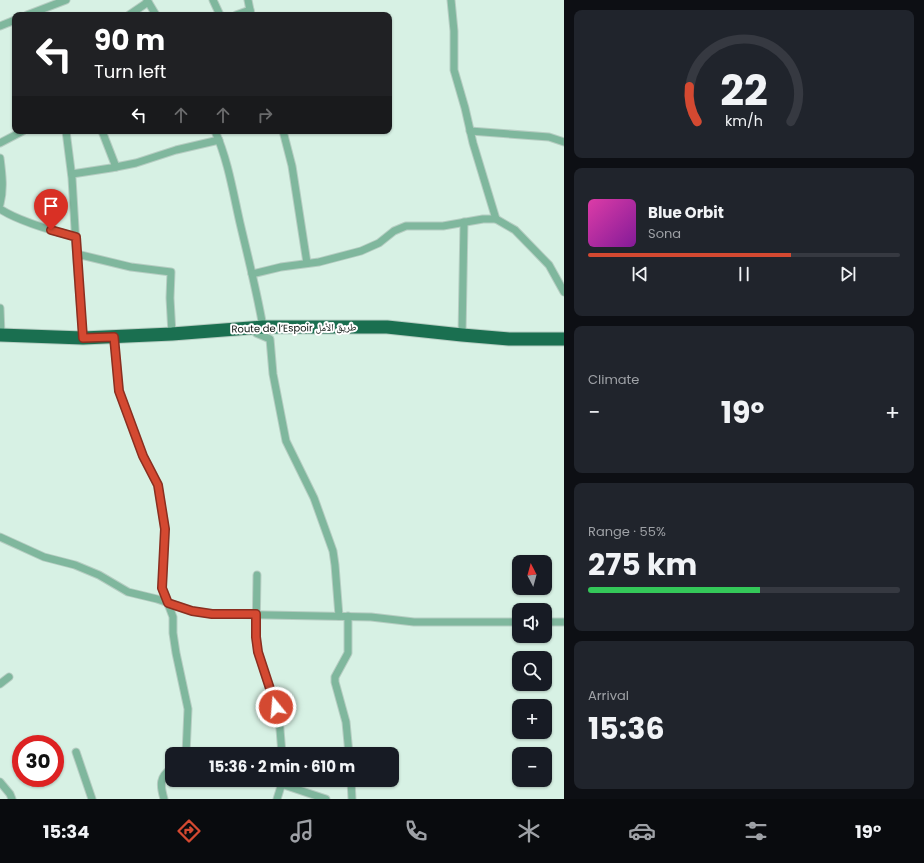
<!DOCTYPE html>
<html lang="en">
<head>
<meta charset="utf-8">
<style>
	body { margin:0; font-family:Poppins,"Noto Naskh Arabic",sans-serif; background:#20242c; color:#f1f3f6; height:100vh; display:flex; flex-direction:column; font-size:15px; white-space:nowrap }
	* { box-sizing:border-box; margin:0 }
	p { font-size:13px; color:#9ea1a6 }
	.icon { flex:none; width:22px; height:22px; fill:none; stroke:currentColor; stroke-width:2; stroke-linecap:round; stroke-linejoin:round }
	.map { position:relative; flex:1; overflow:hidden }
	.drawer { display:flex; flex-direction:column; gap:10px; padding:10px; background:#0d0f14; width:360px }
	.drawer>* { flex:none }
	.guide { position:absolute; left:12px; top:12px; width:380px; height:122px; border-radius:8px; box-shadow:0 1px 3px #0004; background:#202124; color:#fff; overflow:hidden }
	.needle { width:26px; rotate:354deg }
	.fabs { position:absolute; left:512px; top:555px; display:grid; gap:8px }
	.fabs a { display:grid; place-items:center; width:40px; height:40px; border-radius:8px; background:#171b24; box-shadow:0 1px 3px #0004; font-size:20px }
	.speed { position:absolute; left:12px; top:735px; display:flex; gap:8px; font-size:20px; font-weight:700; text-align:center }
	.speed>* { display:grid; place-content:center; width:52px; height:52px; border-radius:50%; background:#171b24; box-shadow:0 1px 3px #0004; line-height:1 }
	.speed .limit { border:6px solid #d22; background:#fff; color:#111 }
	.pin { position:absolute; display:grid; place-items:center; width:34px; height:34px; color:#fff; margin:-41px -17px; border-radius:50% 50% 50% 0; rotate:-45deg; box-shadow:0 0 4px #0007 }
	.pin .icon { rotate:45deg }
	.me { position:absolute; width:44px; margin:-22px; rotate:343deg; stroke-linejoin:round; filter:drop-shadow(0 0 3px #0008) }
	.turn { display:flex; align-items:center; gap:14px; height:84px; padding:0 16px; font-size:18px }
	.turn .icon { width:52px; height:52px; stroke-width:2.5 }
	.turn b { display:block; font-size:28px; line-height:34px }
	.lanes { display:flex; align-items:center; height:38px; padding:0 16px; background:#0003; justify-content:center; gap:20px; direction:ltr }
	.lanes .off { opacity:.35 }
	.big { font-size:30px; font-weight:700; line-height:1.1 }
	.drawer .widget { flex:1; display:flex; flex-direction:column; justify-content:center; gap:6px; min-width:0; padding:0 14px; border-radius:8px; background:#20242c }
	.drawer .dial { align-items:center; gap:0 }
	.dial svg { height:104px; overflow:visible; fill:none; stroke:#363941; stroke-width:7; stroke-linecap:round; text-anchor:middle }
	.dial text { fill:#f1f3f6; stroke:none }
	.song { display:flex; align-items:center; gap:12px }
	.cover { width:48px; height:48px; border-radius:6px; background:linear-gradient(135deg,hsl(320 70% 55%),hsl(290 70% 35%)) }
	.played { height:4px; border-radius:2px; background:linear-gradient(90deg,#d44931 65%,#363941 65%) }
	.keys { display:flex; justify-content:space-around; direction:ltr }
	.heat { display:flex; justify-content:space-between; align-items:center; font-size:22px; direction:ltr }
	.charge { height:6px; border-radius:3px; background:linear-gradient(90deg,#34c759 55%,#363941 0) }
	.trip { position:absolute; left:165px; top:747px; width:234px; height:40px; border-radius:8px; background:#171b24; box-shadow:0 1px 3px #0004; font-weight:700; line-height:40px; text-align:center }
	.dock { display:flex; height:64px; justify-content:space-around; align-items:center; background:#090b0e; color:#9ea1a6 }
	.dock .icon { width:28px; height:28px }
	.dock .active { color:#d44931 }
	.dock b { font-size:18px; color:#f1f3f6 }
	main { display:flex; flex:1; min-height:0 }
	.map>svg:first-child { display:block }
</style>
</head>
<body>
<main>
<div class="map">
<svg width="564" height="799" viewBox="0 0 564 799">
	<rect width="100%" height="100%" fill="#d7f1e4"/>
	<g fill="none" stroke-linecap="round" stroke-linejoin="round">
		<defs>
			<g id="street">
				<polyline points="147,0 156,15"/>
				<polyline points="213,0 220,15"/>
				<polyline points="248,0 251,15"/>
				<polyline points="451,0 454,31 454,70 465,108 473,143 496,219"/>
				<polyline points="27,15 66,0"/>
				<polyline points="129,15 148,2"/>
				<polyline points="236,15 250,10"/>
				<polyline points="0,26 15,20"/>
				<polyline points="66,131 72,178 77,262 83,338"/>
				<polyline points="102,131 116,167"/>
				<path d="M215 131C228 160 233 192 240 223 248 257 257 292 263 327"/>
				<polyline points="283,131 292,166 307,263"/>
				<polyline points="470,131 549,137 564,142"/>
				<polyline points="0,143 23,131"/>
				<path d="M0 158C2 174 4 189 0 204"/>
				<polyline points="72,174 111,168 136,163 176,150 219,140"/>
				<path d="M0 209C20 222 53 231 76 237"/>
				<polyline points="77,254 131,267 171,272 170,298 172,334"/>
				<polyline points="252,274 281,267 319,262 361,251 379,243 394,231 406,226 443,226 483,219 496,219 515,230 549,265 564,292"/>
				<polyline points="0,308 1,335"/>
				<polyline points="253,328 256,333 270,339 273,374 286,441 314,498 333,551 335,565 339,616"/>
				<polyline points="462,335 464,222"/>
				<polyline points="114,337 119,391 143,456 158,485 165,529 162,588 173,617 173,633 176,653 188,709 186,754"/>
				<polyline points="0,537 44,557 75,565 99,575 128,592 157,599 192,611 212,614 371,617 414,622 519,622"/>
				<polyline points="257,575 256,637 258,652 279,717 282,754"/>
				<polyline points="348,616 348,653 335,677 335,682 346,722 349,754"/>
				<polyline points="545,622 564,622"/>
				<polyline points="0,684 9,677"/>
				<polyline points="76,752 92,799"/>
				<polyline points="267,780 281,784 326,799"/>
				<polyline points="351,780 352,799"/>
				<polyline points="0,782 10,794 12,799"/>
				<path d="M164 799C160 785 159 777 172 768"/>
				<polyline points="277,799 283,780"/>
			</g>
			<polyline id="highway" points="0,335 83,338 172,334 263,327 387,327 462,335 509,339 564,339"/>
		</defs>
		<use href="#street" stroke="#b6cdc2" stroke-width="9"/>
		<use href="#highway" stroke="#b6cdc2" stroke-width="15"/>
		<use href="#street" stroke="#7fb79d" stroke-width="7"/>
		<use href="#highway" stroke="#1a6f50" stroke-width="13"/>
	</g>
	<g fill="none" stroke-linecap="round" stroke-linejoin="round">
		<defs>
			<polyline id="route" points="51,230 76,237 83,338 114,337 119,391 143,456 158,485 165,529 162,588 168,603 192,611 212,614 256,614 256,637 258,652 276,707"/>
		</defs>
		<use href="#route" stroke="#8a2f20" stroke-width="10"/>
		<use href="#route" stroke="#d44931" stroke-width="7"/>
	</g>
	<g text-anchor="middle" dominant-baseline="central" stroke-width="4" stroke-linejoin="round" paint-order="stroke">
		<g font-size="10" fill="#09120d" stroke="#fff">
			<text transform="translate(294 328) rotate(-1)">Route de l’Espoir طريق الأمل</text>
		</g>
	</g>
</svg>
<div class="fabs">
<a><svg class="needle" viewBox="-14 -14 28 28"><path d="M0-13l5 13h-10z" fill="#e53935"/><path d="M0 13l5-13h-10z" fill="#9ea1a6"/></svg></a>
<a><svg class="icon" aria-label="sound" viewBox="0 0 24 24"><path d="M4 9h4l5-4v14l-5-4H4zM17 9q2 3 0 6"/></svg></a>
<a><svg class="icon" aria-label="search" viewBox="0 0 24 24"><circle cx="10" cy="10" r="6"/><path d="M15 15l6 6"/></svg></a>
<a>+</a>
<a>−</a>
</div>
<div class="speed"><div class="limit">30</div></div>
<div class="pin" style="left:51px;top:230px;background:#d93025"><svg class="icon" aria-label="arrive" viewBox="0 0 24 24"><path d="M6 21V4h12l-3 4 3 4H6"/></svg></div>
<svg class="me" style="left:276px;top:707px" viewBox="-20 -20 40 40"><circle r="17" fill="#d44931" stroke="#fff" stroke-width="3"/><path d="M0-11L8 9 0 5-8 9z" fill="#fff"/></svg>
<div class="trip">15:36 · 2 min · 610 m</div>
<div class="guide">
<div class="turn"><svg class="icon" aria-label="left" viewBox="0 0 24 24"><path d="M17 20v-9H6M10 6l-5 5 5 5"/></svg><div><b>90 m</b>Turn left</div></div>
<div class="lanes"><svg class="icon" aria-label="left" viewBox="0 0 24 24"><path d="M17 20v-9H6M10 6l-5 5 5 5"/></svg><svg class="icon off" aria-label="ahead" viewBox="0 0 24 24"><path d="M12 20V5M6 11l6-6 6 6"/></svg><svg class="icon off" aria-label="ahead" viewBox="0 0 24 24"><path d="M12 20V5M6 11l6-6 6 6"/></svg><svg class="icon off" aria-label="right" viewBox="0 0 24 24"><path d="M7 20v-9h11M14 6l5 5-5 5"/></svg></div>
</div>
</div>
<section class="drawer">
<div class="widget dial"><svg viewBox="0 0 100 80">
<path d="M14 69A42 42 0 1 1 86 69"/>
<path d="M14 69A42 42 0 0 1 8 42" stroke="#d44931"/>
<text x="50" y="56" font-size="32" font-weight="700">22</text>
<text x="50" y="72" font-size="11">km/h</text>
</svg></div>
<div class="widget">
<div class="song"><i class="cover"></i><div><b>Blue Orbit</b><p>Sona</p></div></div>
<div class="played"></div>
<div class="keys"><svg class="icon" aria-label="previous" viewBox="0 0 24 24"><path d="M18 5L8 12l10 7zM5 5v14"/></svg><svg class="icon" aria-label="pause" viewBox="0 0 24 24"><path d="M8 5v14M16 5v14"/></svg><svg class="icon" aria-label="next" viewBox="0 0 24 24"><path d="M6 5l10 7-10 7zM19 5v14"/></svg></div>
</div>
<div class="widget"><p>Climate</p>
<div class="heat"><a>−</a><b class="big">19°</b><a>+</a></div>
</div>
<div class="widget"><p>Range · 55%</p><b class="big">275 km</b><div class="charge"></div></div>
<div class="widget"><p>Arrival</p><b class="big">15:36</b></div>
</section>
</main>
<nav class="dock">
<b>15:34</b>
<svg class="icon active" aria-label="directions" viewBox="0 0 24 24"><path d="M12 3l9 9-9 9-9-9zM9 14v-3h6M13 9l2 2-2 2"/></svg>
<svg class="icon" aria-label="music" viewBox="0 0 24 24"><path d="M9 18V5l10-2v13"/><circle cx="6" cy="18" r="3"/><circle cx="16" cy="16" r="3"/></svg>
<svg class="icon" aria-label="phone" viewBox="0 0 24 24"><path d="M5 4h4l2 5-3 2q2 4 5 5l2-3 5 2v4C11 20 4 13 5 4z"/></svg>
<svg class="icon" aria-label="climate" viewBox="0 0 24 24"><path d="M12 3v18M4 7l16 10M4 17L20 7"/></svg>
<svg class="icon" aria-label="car" viewBox="0 0 24 24"><path d="M5 17H2v-5l4-1 3-4h7l3 4 3 1v5h-3M9 17h6M6 11h13"/><circle cx="7" cy="17" r="2"/><circle cx="17" cy="17" r="2"/></svg>
<svg class="icon" aria-label="filters" viewBox="0 0 24 24"><path d="M4 7h16M4 17h16"/><circle cx="9" cy="7" r="2"/><circle cx="15" cy="17" r="2"/></svg>
<b>19°</b>
</nav>
</body>
</html>
